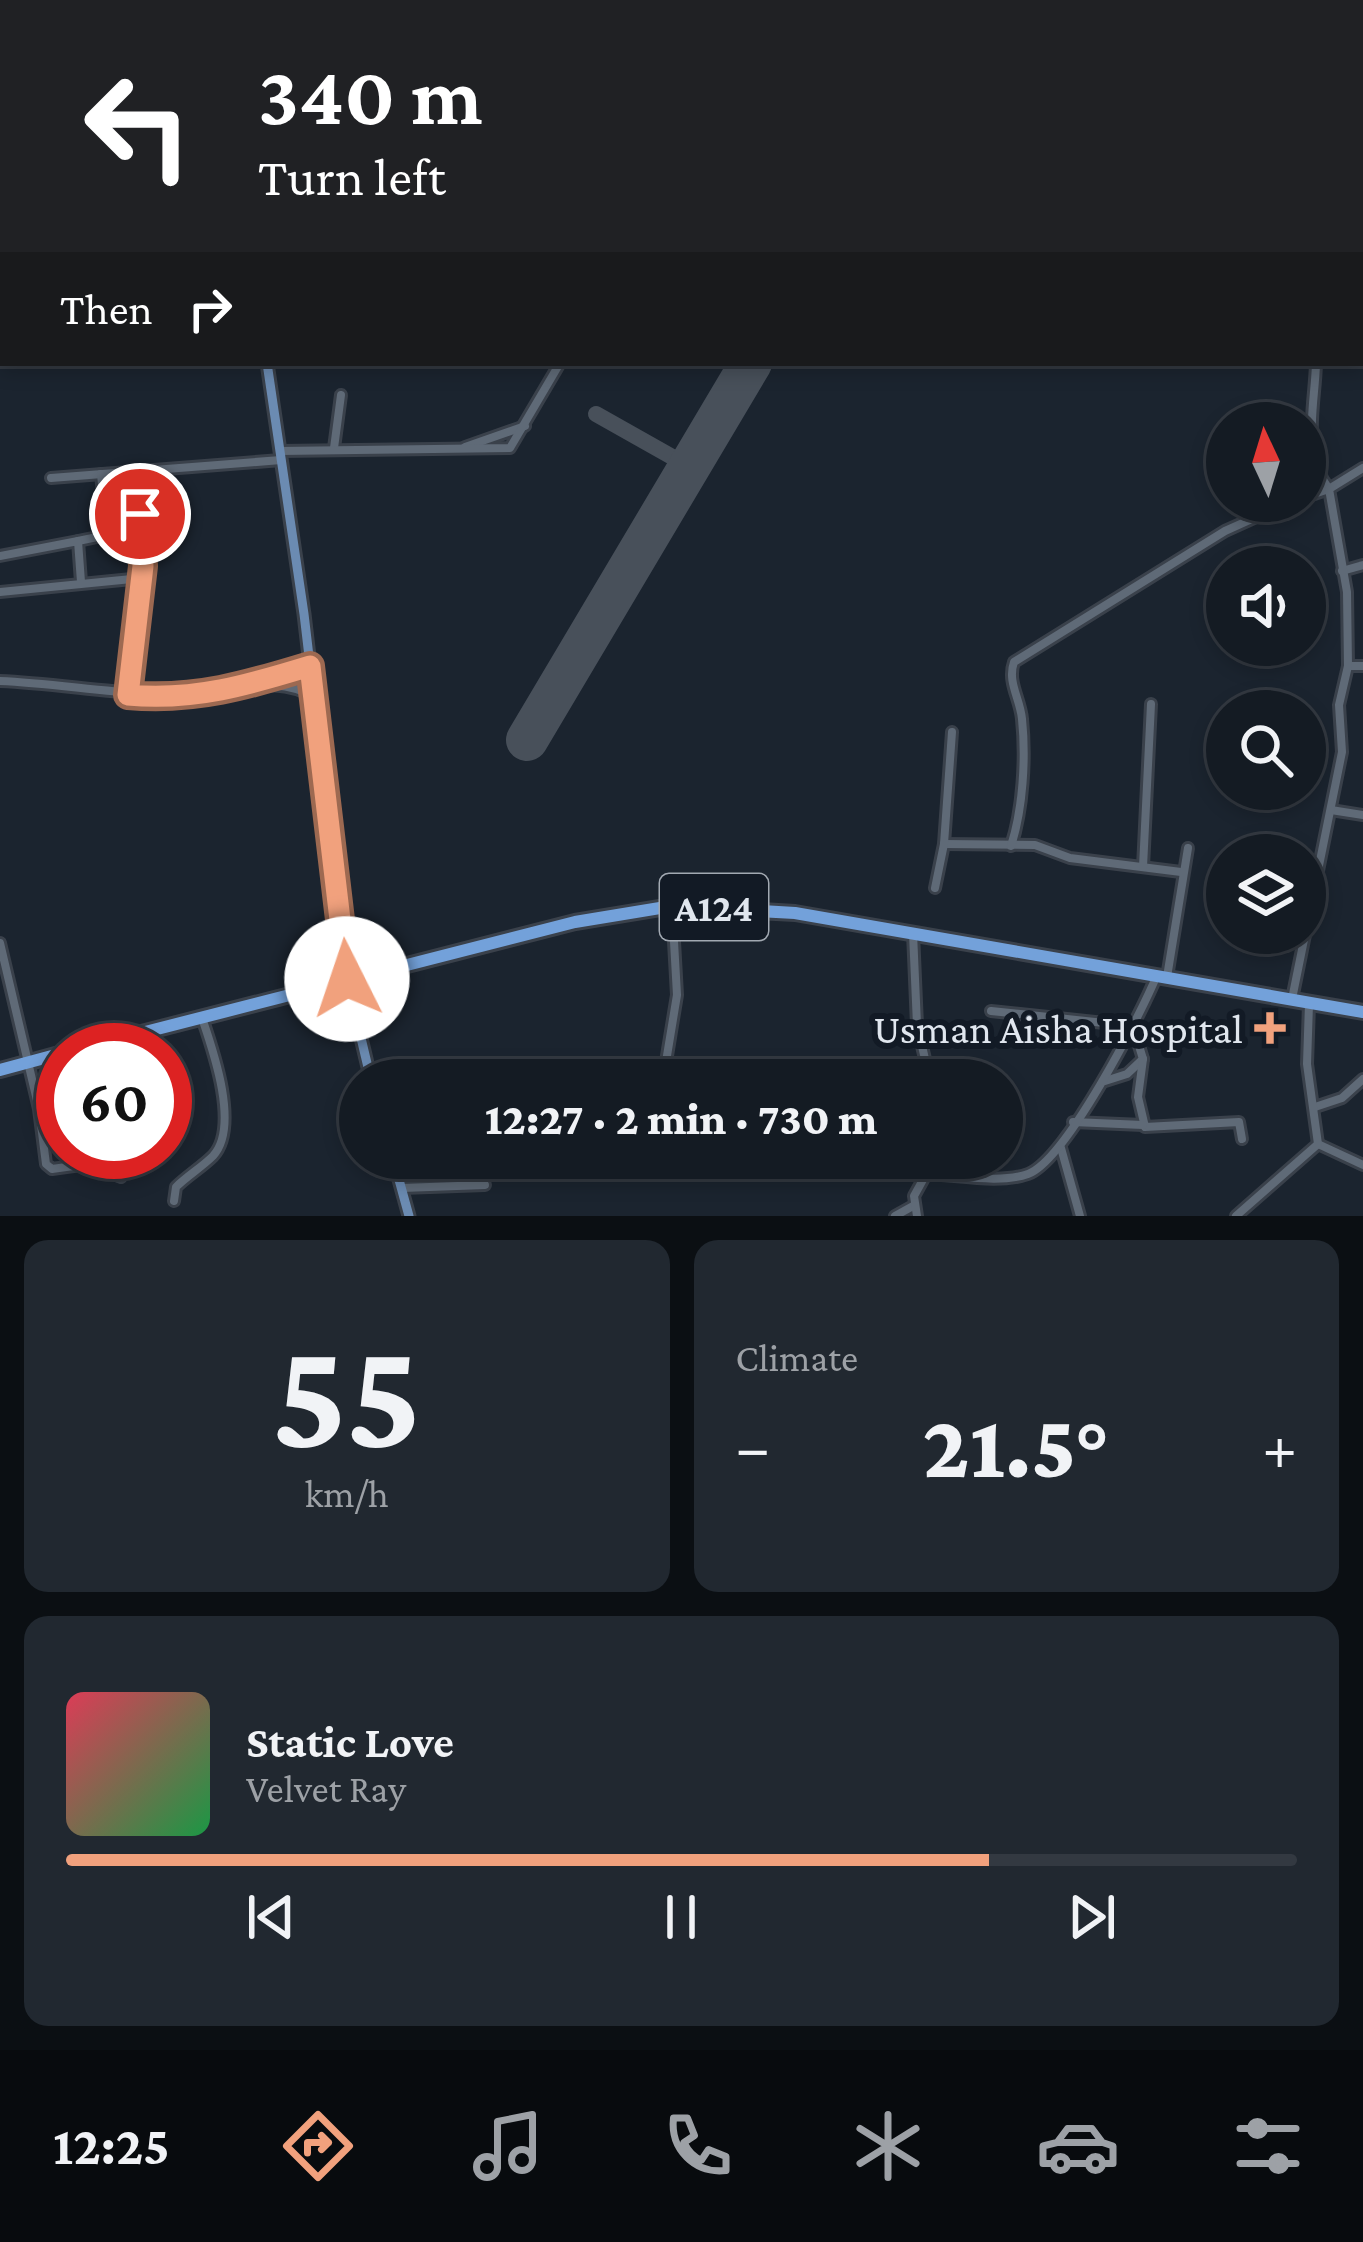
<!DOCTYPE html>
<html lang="en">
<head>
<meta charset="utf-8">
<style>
	body { margin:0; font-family:"Crimson Pro",serif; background:#212830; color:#f1f3f6; height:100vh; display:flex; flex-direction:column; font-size:45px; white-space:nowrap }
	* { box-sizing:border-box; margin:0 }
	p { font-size:39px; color:#9da1a6 }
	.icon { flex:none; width:66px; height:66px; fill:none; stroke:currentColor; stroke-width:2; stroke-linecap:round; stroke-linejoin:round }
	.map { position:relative; height:1216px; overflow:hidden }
	.details { display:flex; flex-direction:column; gap:24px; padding:24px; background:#0b0f13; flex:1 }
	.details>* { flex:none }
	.top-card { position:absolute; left:0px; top:0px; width:1365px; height:366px; box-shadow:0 6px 18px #0003,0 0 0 3px #333941; background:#202124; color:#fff; overflow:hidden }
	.needle { width:78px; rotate:356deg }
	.fabs { position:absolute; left:1206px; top:402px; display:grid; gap:24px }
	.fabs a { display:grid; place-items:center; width:120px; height:120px; border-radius:50%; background:#141b23; box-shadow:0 6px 18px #0003,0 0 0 3px #333941; font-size:60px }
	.speed { position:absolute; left:36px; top:1023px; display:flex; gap:24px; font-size:60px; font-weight:700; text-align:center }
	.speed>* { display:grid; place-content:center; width:156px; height:156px; border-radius:50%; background:#141b23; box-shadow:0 6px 18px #0003,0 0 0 3px #333941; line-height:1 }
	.speed .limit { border:18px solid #d22; background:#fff; color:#111 }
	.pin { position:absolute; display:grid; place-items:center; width:102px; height:102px; color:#fff; margin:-51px; border:6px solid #fff; border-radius:50%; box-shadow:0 3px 12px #0007 }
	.me { position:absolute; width:132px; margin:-66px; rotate:356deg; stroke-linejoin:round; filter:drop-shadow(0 0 9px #0008) }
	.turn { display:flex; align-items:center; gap:42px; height:252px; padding:0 60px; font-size:54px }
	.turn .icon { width:156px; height:156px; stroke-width:2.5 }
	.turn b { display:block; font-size:84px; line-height:102px }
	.then { display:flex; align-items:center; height:114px; padding:0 60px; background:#0003; gap:24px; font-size:45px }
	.big { font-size:90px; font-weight:800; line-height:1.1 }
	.details .card { flex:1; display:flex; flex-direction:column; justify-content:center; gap:18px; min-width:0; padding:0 42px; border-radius:24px; background:#212830 }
	.details .dial { align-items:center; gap:0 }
	.dial b { font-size:156px; line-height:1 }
	.song { display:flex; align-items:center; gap:36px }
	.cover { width:144px; height:144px; border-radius:18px; background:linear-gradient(135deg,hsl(350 70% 55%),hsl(140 70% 35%)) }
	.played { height:12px; border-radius:6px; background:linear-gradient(90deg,#f1a17d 75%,#333941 75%) }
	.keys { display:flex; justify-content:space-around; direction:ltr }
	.heat { display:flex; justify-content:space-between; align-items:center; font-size:66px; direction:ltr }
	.details .tiles { flex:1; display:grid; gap:24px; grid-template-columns:1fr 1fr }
	.card:last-child { grid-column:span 2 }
	.trip { position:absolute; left:339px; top:1059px; width:684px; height:120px; border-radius:60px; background:#141b23; box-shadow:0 6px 18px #0003,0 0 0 3px #333941; font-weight:800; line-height:120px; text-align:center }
	.dock { display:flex; height:192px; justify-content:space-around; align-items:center; background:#080b0e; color:#9da1a6 }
	.dock .icon { width:84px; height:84px }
	.dock .selected { color:#f1a17d }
	.dock b { font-size:54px; color:#f1f3f6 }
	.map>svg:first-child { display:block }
</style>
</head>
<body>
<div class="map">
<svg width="1363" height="1216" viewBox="0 0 1363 1216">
	<rect width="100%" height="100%" fill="#1b242f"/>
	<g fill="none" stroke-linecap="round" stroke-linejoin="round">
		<polyline stroke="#48505a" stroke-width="16" points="596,414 690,467"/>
		<g stroke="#48505a" stroke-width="42">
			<polyline points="965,3 967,0"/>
			<polyline points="527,740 751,363"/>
		</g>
		<defs>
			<g id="minor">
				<polyline points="368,0 369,3"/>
				<polyline points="454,0 454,3"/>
				<polyline points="430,3 430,0"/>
				<polyline points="513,3 513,0"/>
				<polyline points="0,47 3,59"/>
				<polyline points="0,207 3,206"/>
				<polyline points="1362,219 1363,213"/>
				<polyline points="0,267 3,267"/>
				<polyline points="465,447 525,426"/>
				<polyline points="334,448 341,395"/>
				<polyline points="280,451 510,448 560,363"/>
				<polyline points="51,478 281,460"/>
				<path d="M1305 497 1329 489C1301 453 1315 405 1316 363"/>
				<polyline points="78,541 107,535 101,474"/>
				<polyline points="0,556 78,541 81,582"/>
				<polyline points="1342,571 1363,565"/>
				<polyline points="0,592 142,578"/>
				<polyline points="1348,666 1363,666"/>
				<path d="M0 681C73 684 141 700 214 692 251 688 280 677 314 697"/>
				<polyline points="268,683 310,666"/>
				<polyline points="128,695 144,555 134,471"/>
				<polyline points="1331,810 1363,815"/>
				<polyline points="944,844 1035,845 1070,858 1181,872"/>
				<path d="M1011 846C1023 809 1026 758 1022 719 1020 698 1007 682 1014 662L1225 531 1292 501"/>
				<polyline points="1143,867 1151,704"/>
				<polyline points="935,888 944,844 952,732"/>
				<polyline points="913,933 917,1025 930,1080"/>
				<polyline points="0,943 39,1109 46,1164 52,1169 88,1164 121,1177"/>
				<polyline points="1167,977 1188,848"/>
				<polyline points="1292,999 1342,752 1339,705 1348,666 1347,592 1329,489 1363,468"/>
				<polyline points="991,1011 1133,1026 1143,1059 1127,1074 1105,1081"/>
				<polyline points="1143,1059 1138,1097 1145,1127 1239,1122 1242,1139"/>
				<polyline points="663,1080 677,995 672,906"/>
				<polyline points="1315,1107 1342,1098 1363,1079"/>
				<polyline points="1073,1122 1143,1125"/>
				<polyline points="1318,1144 1363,1165"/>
				<polyline points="1061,1148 1080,1216"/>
				<path d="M926 1174C957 1175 1000 1184 1028 1174 1066 1160 1140 1016 1157 975"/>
				<polyline points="402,1188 485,1185"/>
				<path d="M174 1201 176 1187C187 1176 202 1167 213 1156 240 1127 213 1050 202 1018"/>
				<polyline points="895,1216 913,1206"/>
				<polyline points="917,1216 914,1196 935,1158"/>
				<polyline points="1236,1216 1318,1144 1307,1064 1309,1004"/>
			</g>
			<g id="major">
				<polyline points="246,0 246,3"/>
				<polyline points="267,363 304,614 347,979 371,1080"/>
				<polyline points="393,1158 409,1216"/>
			</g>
			<g id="highway">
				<polyline points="322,986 338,1007 355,1016"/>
				<polyline points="75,1050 575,922 672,906 795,913 1363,1012"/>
				<polyline points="0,1070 63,1053"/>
			</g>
		</defs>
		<use href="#minor" stroke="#3a414b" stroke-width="14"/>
		<use href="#major" stroke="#3a414b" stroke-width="15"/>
		<use href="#highway" stroke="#3a414b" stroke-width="18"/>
		<use href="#minor" stroke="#5f6a77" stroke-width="8"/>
		<use href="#major" stroke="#6b8bb2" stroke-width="9"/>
		<use href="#highway" stroke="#73a1da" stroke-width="12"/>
	</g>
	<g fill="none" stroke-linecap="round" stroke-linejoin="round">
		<defs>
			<path id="route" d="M140 514 143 566 128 695C195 701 248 685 310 666L347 979"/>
		</defs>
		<use href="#route" stroke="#9d6951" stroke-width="30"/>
		<use href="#route" stroke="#f1a17d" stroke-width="21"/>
	</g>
	<path fill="#f1a17d" stroke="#121a25" stroke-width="4.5" d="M1264 1010h12v12h12v12h-12v12h-12v-12h-12v-12h12z"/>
	<g text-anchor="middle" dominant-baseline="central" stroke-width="12" stroke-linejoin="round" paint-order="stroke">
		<rect fill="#121a25" stroke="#a2a9b2" stroke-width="3" x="660" y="874" width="108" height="66" rx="9"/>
		<g font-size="39" font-weight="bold" fill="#e0e6ee">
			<text x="714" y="907">A124</text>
		</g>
		<g font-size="42" fill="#e0e6ee" stroke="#121a25" text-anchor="end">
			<text x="1243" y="1028">Usman Aisha Hospital</text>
		</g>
	</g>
</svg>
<div class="fabs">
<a><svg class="needle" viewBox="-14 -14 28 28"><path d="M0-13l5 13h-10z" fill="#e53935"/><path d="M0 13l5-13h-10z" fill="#9da1a6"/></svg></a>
<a><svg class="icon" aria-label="sound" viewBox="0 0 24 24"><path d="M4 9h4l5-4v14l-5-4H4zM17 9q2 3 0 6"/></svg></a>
<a><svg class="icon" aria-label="search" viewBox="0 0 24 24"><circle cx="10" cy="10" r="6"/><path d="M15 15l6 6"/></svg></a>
<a><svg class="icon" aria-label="layers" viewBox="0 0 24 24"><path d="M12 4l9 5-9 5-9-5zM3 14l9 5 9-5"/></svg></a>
</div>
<div class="speed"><div class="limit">60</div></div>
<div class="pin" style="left:140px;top:514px;background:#d93025"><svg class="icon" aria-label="arrive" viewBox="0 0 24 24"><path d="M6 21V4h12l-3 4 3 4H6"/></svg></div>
<svg class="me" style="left:347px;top:979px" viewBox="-20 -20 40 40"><circle r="19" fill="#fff"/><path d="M0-13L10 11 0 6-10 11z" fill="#f1a17d"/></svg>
<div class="trip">12:27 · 2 min · 730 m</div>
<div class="top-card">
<div class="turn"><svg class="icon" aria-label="left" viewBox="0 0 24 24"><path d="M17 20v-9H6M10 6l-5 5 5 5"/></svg><div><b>340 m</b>Turn left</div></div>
<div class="then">Then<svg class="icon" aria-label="right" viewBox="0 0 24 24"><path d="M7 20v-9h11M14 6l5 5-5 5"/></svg></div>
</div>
</div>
<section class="details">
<div class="tiles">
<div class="card dial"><b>55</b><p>km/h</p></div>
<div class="card"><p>Climate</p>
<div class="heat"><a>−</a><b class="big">21.5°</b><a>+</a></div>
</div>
<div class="card">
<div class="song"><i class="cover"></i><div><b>Static Love</b><p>Velvet Ray</p></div></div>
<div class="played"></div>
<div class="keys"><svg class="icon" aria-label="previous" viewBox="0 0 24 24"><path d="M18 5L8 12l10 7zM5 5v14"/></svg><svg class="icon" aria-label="pause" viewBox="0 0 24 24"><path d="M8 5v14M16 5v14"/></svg><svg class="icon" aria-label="next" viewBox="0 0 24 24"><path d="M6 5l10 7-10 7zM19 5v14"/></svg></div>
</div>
</div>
</section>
<nav class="dock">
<b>12:25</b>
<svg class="icon selected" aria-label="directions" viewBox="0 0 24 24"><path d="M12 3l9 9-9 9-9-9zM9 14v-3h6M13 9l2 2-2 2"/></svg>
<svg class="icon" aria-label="music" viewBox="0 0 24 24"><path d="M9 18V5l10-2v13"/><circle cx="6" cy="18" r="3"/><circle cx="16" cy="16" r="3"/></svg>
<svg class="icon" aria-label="phone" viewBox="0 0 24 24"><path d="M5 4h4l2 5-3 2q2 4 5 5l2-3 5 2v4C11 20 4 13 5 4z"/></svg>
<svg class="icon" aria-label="climate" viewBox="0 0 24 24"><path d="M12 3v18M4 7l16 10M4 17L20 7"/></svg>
<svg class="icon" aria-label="car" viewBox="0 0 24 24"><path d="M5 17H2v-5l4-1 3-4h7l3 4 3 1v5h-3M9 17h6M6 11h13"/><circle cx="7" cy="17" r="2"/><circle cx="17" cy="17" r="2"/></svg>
<svg class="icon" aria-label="filters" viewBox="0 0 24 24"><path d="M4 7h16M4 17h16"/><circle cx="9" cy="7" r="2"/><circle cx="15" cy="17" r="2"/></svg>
</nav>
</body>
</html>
